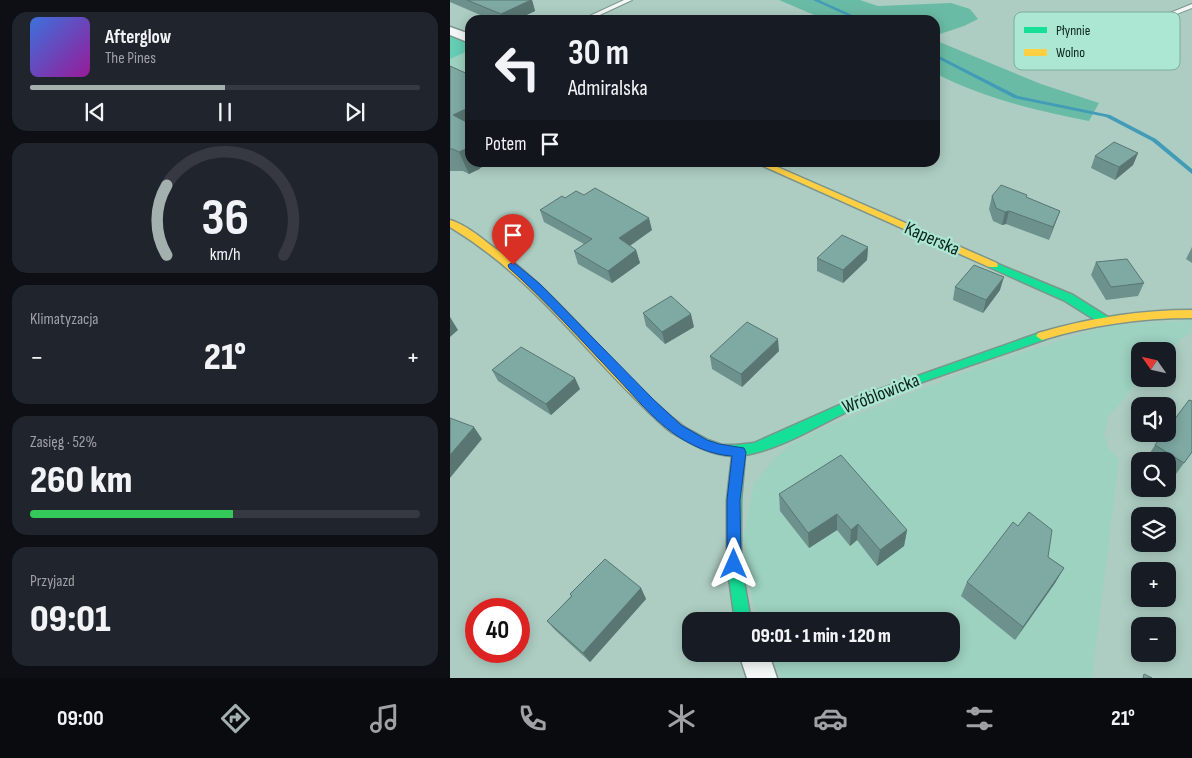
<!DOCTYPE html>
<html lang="pl">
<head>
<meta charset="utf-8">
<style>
	body { margin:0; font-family:"Sofia Sans Condensed",sans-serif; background:#20242c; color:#f1f3f6; height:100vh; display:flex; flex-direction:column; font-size:19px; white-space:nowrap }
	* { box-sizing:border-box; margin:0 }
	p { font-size:16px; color:#9ea1a6 }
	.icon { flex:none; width:28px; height:28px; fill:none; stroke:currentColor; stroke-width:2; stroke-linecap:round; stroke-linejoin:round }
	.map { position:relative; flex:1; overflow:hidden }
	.sheet { display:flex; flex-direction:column; gap:12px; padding:12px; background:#0d0f14; width:450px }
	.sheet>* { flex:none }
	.banner { position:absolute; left:15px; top:15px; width:475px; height:152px; border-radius:15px; box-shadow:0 2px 12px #0003; background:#171b24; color:#f1f3f6; overflow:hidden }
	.needle { width:32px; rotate:304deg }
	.fabs { position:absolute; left:681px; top:342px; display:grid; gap:10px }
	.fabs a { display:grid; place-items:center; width:45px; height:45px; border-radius:10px; background:#171b24; box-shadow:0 2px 12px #0003; font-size:25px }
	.speed { position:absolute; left:15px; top:598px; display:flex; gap:10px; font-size:25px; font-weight:700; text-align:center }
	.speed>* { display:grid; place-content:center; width:65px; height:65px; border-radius:50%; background:#171b24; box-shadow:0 2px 12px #0003; line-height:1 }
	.speed .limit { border:8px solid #d22; background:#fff; color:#111 }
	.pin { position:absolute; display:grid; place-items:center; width:42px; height:42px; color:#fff; margin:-51px -21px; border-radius:50% 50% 50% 0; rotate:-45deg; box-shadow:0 0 5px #0007 }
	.pin .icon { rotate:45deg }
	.me { position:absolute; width:55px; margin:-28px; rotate:0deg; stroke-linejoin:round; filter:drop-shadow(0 0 4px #0008) }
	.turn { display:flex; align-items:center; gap:18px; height:105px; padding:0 20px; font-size:22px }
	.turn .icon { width:65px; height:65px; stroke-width:2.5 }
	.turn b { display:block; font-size:35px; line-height:42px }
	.then { display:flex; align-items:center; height:48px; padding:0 20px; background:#0003; gap:10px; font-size:19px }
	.big { font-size:38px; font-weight:800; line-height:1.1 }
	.sheet .card { flex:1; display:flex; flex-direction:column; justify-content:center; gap:8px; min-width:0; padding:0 18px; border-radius:15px; background:#20242c }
	.sheet .dial { align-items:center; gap:0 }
	.dial svg { height:130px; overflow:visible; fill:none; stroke:#363941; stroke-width:7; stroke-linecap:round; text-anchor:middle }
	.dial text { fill:#f1f3f6; stroke:none }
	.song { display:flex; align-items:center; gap:15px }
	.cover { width:60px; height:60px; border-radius:8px; background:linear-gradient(135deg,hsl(220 70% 55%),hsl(300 70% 35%)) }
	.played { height:5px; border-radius:2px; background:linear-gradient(90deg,#a3b0ae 50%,#363941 50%) }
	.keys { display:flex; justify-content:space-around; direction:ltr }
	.heat { display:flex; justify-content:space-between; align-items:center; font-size:28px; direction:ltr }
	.charge { height:8px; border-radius:4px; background:linear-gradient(90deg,#34c759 52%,#363941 0) }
	.trip { position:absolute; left:232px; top:612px; width:278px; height:50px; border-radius:15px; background:#171b24; box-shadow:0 2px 12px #0003; font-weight:800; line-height:50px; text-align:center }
	.menu { display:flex; height:80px; justify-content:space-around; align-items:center; background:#090b0e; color:#9ea1a6 }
	.menu .icon { width:35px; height:35px }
	.menu .selected { color:#a3b0ae }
	.menu b { font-size:22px; color:#f1f3f6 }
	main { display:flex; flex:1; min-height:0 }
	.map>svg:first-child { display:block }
</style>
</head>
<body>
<main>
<section class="sheet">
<div class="card">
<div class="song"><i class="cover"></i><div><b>Afterglow</b><p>The Pines</p></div></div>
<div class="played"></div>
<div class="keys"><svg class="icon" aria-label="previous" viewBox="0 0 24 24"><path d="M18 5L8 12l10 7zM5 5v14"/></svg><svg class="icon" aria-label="pause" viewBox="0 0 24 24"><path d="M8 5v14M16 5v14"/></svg><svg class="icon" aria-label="next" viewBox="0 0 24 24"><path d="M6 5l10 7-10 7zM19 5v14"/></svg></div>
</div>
<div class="card dial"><svg viewBox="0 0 100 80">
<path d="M14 69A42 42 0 1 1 86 69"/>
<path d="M14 69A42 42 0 0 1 14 26" stroke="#a3b0ae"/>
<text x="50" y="56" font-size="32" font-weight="700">36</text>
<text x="50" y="72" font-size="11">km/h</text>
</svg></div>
<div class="card"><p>Klimatyzacja</p>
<div class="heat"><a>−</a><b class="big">21°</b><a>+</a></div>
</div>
<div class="card"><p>Zasięg · 52%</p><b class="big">260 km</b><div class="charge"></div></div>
<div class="card"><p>Przyjazd</p><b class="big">09:01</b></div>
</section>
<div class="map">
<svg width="742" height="678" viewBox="0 0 742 678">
	<rect width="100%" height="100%" fill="#adcdc2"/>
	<g fill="#9dd1c0">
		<polygon points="20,50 20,142 0,153 0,59"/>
		<polygon points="742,320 741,333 730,340 718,352 690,351 690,379 658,418 654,435 659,449 669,459 642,678 332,678 320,654 501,654 501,621 309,621 303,603 293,539 304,484 324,459 340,445 377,426 536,364 659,325"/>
	</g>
	<polygon fill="#65cdb3" points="0,34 20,43 20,50 0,59"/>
	<path fill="#6abba5" d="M329 0H410L428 6 501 3 520 9 528 19 514 26 487 35V41L591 84 649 103 639 121C585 110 535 99 485 73V20H376Z"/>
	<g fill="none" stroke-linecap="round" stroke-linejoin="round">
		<g fill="#429bb7" fill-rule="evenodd">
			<polygon points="363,0 369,0 413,20 407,20"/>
			<polygon points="485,54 568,96 660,115 706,139 742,169 742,174 702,141 656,117 564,98 485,57"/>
		</g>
		<defs>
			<g id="lane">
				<polygon points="174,0 182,0 139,20 131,20"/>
				<polygon points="742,4 742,8 673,35 668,34"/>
			</g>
			<g id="street">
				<polygon points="0,27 20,34 20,43 0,35"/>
				<polygon points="289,654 319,654 327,678 297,678"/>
			</g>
			<g id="fast">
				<polygon points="543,262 623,295 658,317 659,320 654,324 650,323 615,301 539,267 538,265"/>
				<path d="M592 332 598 336 596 339C535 361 473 380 414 404 375 420 337 448 295 455L291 500V564L301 621H285L277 564V500L282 456C261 455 244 445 226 435L224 431 226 427 230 426 234 427 258 440 272 445H286L304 443 405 398Z"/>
			</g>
			<g id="slow">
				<polygon points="304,162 316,162 547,263 548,265 547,267 539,267"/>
				<path d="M0 220C14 224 28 235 39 244 114 295 163 373 234 427L236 431 234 435C224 438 213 425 206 419 134 352 86 279 0 227Z"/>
				<path d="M742 310V318C690 318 641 325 592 340L586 336 588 333C639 318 689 310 742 310Z"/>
			</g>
		</defs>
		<use href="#lane" stroke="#7c958d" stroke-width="2"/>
		<use href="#street" stroke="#7c958d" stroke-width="3"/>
		<use href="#fast" stroke="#7c958d" stroke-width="3"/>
		<use href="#slow" stroke="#7c958d" stroke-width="3"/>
		<use href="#lane" fill="#f3f8f6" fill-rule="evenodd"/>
		<use href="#street" fill="#f3f8f6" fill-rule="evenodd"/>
		<use href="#fast" fill="#16e098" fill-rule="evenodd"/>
		<use href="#slow" fill="#ffcf43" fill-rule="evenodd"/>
	</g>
	<g fill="#6d918c">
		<polygon points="0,0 82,0 85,11 66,20 42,20 0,2"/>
		<polygon points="0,66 30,169 19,174 13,171 0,171"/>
		<polygon points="688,153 683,165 665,180 641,168 645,156"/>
		<polygon points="542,196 576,197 610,211 599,240 556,224 552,225 543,221 539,209"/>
		<polygon points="115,198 202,230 180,246 186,250 190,263 162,283 128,264 124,251 134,244 94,222 90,210"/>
		<polygon points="418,247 417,260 393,283 367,271 367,258"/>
		<polygon points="742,247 742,263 736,259"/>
		<polygon points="646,262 694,283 688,296 656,300 641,275"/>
		<polygon points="505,287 550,290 533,313 503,300"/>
		<polygon points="193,313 244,327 215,344 196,326"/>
		<polygon points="329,351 292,387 262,369 260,356"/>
		<polygon points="42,370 130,389 101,415 48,381"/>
		<polygon points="705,445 742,452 726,474 718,468 718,461 706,461 698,456"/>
		<polygon points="329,494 457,530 454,546 427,566 407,540 400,546 387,530 359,548 330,511"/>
		<polygon points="598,557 614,568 605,583 565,640 511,596 517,582"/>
		<polygon points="191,588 196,599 140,662 105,630 97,621 121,596 120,594"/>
	</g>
	<g fill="#597672">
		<polygon points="82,0 85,11 66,20 53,20 51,14"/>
		<polygon points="20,107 20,133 3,115"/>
		<polygon points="20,147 20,162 42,162 19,174 9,152"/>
		<polygon points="688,153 683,165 665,180 669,167"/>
		<polygon points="559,211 556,224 552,225 555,212"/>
		<polygon points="610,211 605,224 599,240 603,227"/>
		<polygon points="199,218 202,230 172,251 169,238"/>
		<polygon points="418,247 417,260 393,283 393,270"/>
		<polygon points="186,250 190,263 162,283 158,271"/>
		<polygon points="554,277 550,290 533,313 536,300"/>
		<polygon points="241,314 244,327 215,344 212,332"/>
		<polygon points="0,317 8,330 0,337"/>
		<polygon points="328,339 329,351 292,387 291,374"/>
		<polygon points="125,378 130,389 101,415 96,404"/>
		<polygon points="24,427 32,439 0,478 0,455"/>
		<polygon points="387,514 387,530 359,548 358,533"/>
		<polygon points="408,524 407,540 400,546 401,530"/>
		<polygon points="457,530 454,546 427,566 430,550"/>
		<polygon points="614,568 605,583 565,640 573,627"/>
		<polygon points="191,588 196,599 140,662 133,653"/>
	</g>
	<g fill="#7fa9a3" stroke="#597672">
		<polygon points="17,0 81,0 51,14"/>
		<polygon points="0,66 20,75 20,107 3,115 20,124 20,147 9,152 3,149 0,149"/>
		<polygon points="664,142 688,153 669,167 645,156"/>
		<polygon points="551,185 577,195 576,197 610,211 603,227 559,211 555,212 546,208 542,196"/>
		<polygon points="145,188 199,218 169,238 186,250 158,271 124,251 142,239 90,210 112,196 115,198 126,191 134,195"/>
		<polygon points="392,235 418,247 393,270 367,258"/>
		<polygon points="677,259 694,283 661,287 646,262"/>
		<polygon points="524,265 554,277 536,300 505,287"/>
		<polygon points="221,296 241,314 212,332 193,313"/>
		<polygon points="297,322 328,339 291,374 260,356"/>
		<polygon points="71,347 125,378 96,404 42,370"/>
		<polygon points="739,400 742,401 742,452 734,463 705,445 713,434 718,434 718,428"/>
		<polygon points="0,418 24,427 0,455"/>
		<polygon points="391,455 457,530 430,550 408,524 401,530 387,514 358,533 329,494"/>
		<polygon points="579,512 602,530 598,557 614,568 573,627 517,582 563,522 568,526"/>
		<polygon points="155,559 191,588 133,653 97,621 122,596 120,594"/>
		<polygon points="694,674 702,678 693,678"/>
	</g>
	<path fill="#1a73e8" stroke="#114b97" d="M63 262 90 284 204 400 231 425 257 440 269 444 294 448 296 452 290 500 291 564 289 569 284 571 279 569 277 564V500L282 456C261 455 240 445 223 433 202 418 184 396 166 377 131 340 97 302 59 268L58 265Z"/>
	<g text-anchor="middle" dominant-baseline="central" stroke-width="4.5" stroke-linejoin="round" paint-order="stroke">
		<g font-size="19" fill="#0c241d" stroke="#ace7d3">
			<text transform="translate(482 239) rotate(24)">Kaperska</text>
			<text transform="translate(431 394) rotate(-21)">Wróblowicka</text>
		</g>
	</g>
	<rect x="564" y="12" width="166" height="58" rx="8" fill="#ace7d3" stroke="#7cac9c" stroke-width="1"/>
	<rect x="574" y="27" width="23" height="6" fill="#16e098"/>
	<rect x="574" y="49" width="23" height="7" fill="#ffcf43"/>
	<g font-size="14" fill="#0c241d">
		<text x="606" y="35">Płynnie</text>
		<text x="606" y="57">Wolno</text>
	</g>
</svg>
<div class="fabs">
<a><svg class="needle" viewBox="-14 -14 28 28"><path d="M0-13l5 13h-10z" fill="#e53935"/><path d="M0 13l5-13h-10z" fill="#9ea1a6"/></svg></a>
<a><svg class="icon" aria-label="sound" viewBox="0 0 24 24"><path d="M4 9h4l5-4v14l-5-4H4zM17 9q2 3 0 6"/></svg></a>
<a><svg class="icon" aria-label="search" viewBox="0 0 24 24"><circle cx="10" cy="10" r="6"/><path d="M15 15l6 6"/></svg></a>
<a><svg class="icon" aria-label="layers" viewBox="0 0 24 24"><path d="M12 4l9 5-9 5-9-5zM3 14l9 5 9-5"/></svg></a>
<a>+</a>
<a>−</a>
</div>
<div class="speed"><div class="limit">40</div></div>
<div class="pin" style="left:63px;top:265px;background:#d93025"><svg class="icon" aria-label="arrive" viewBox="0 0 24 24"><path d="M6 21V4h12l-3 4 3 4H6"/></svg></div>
<svg class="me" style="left:284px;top:564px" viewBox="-20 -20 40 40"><path d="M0-17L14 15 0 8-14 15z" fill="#1a73e8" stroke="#fff" stroke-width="4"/></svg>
<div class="trip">09:01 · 1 min · 120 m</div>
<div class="banner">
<div class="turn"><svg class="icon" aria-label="left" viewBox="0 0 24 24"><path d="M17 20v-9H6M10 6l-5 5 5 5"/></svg><div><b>30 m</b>Admiralska</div></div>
<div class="then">Potem<svg class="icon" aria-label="arrive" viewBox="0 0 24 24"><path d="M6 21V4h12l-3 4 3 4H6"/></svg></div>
</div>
</div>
</main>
<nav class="menu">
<b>09:00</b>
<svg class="icon selected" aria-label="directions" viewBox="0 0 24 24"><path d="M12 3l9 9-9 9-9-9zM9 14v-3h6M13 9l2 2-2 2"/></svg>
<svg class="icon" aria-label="music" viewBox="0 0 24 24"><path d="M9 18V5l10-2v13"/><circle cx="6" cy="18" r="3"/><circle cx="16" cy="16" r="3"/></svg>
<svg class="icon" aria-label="phone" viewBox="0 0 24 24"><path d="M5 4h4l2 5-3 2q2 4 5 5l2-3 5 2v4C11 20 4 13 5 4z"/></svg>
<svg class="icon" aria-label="climate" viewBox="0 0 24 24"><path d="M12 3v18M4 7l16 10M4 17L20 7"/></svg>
<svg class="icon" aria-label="car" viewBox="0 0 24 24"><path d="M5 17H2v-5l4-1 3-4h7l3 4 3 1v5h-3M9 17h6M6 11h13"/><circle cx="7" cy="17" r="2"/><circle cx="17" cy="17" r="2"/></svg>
<svg class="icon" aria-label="filters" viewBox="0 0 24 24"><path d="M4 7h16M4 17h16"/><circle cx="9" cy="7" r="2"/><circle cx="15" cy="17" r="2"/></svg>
<b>21°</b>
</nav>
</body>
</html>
